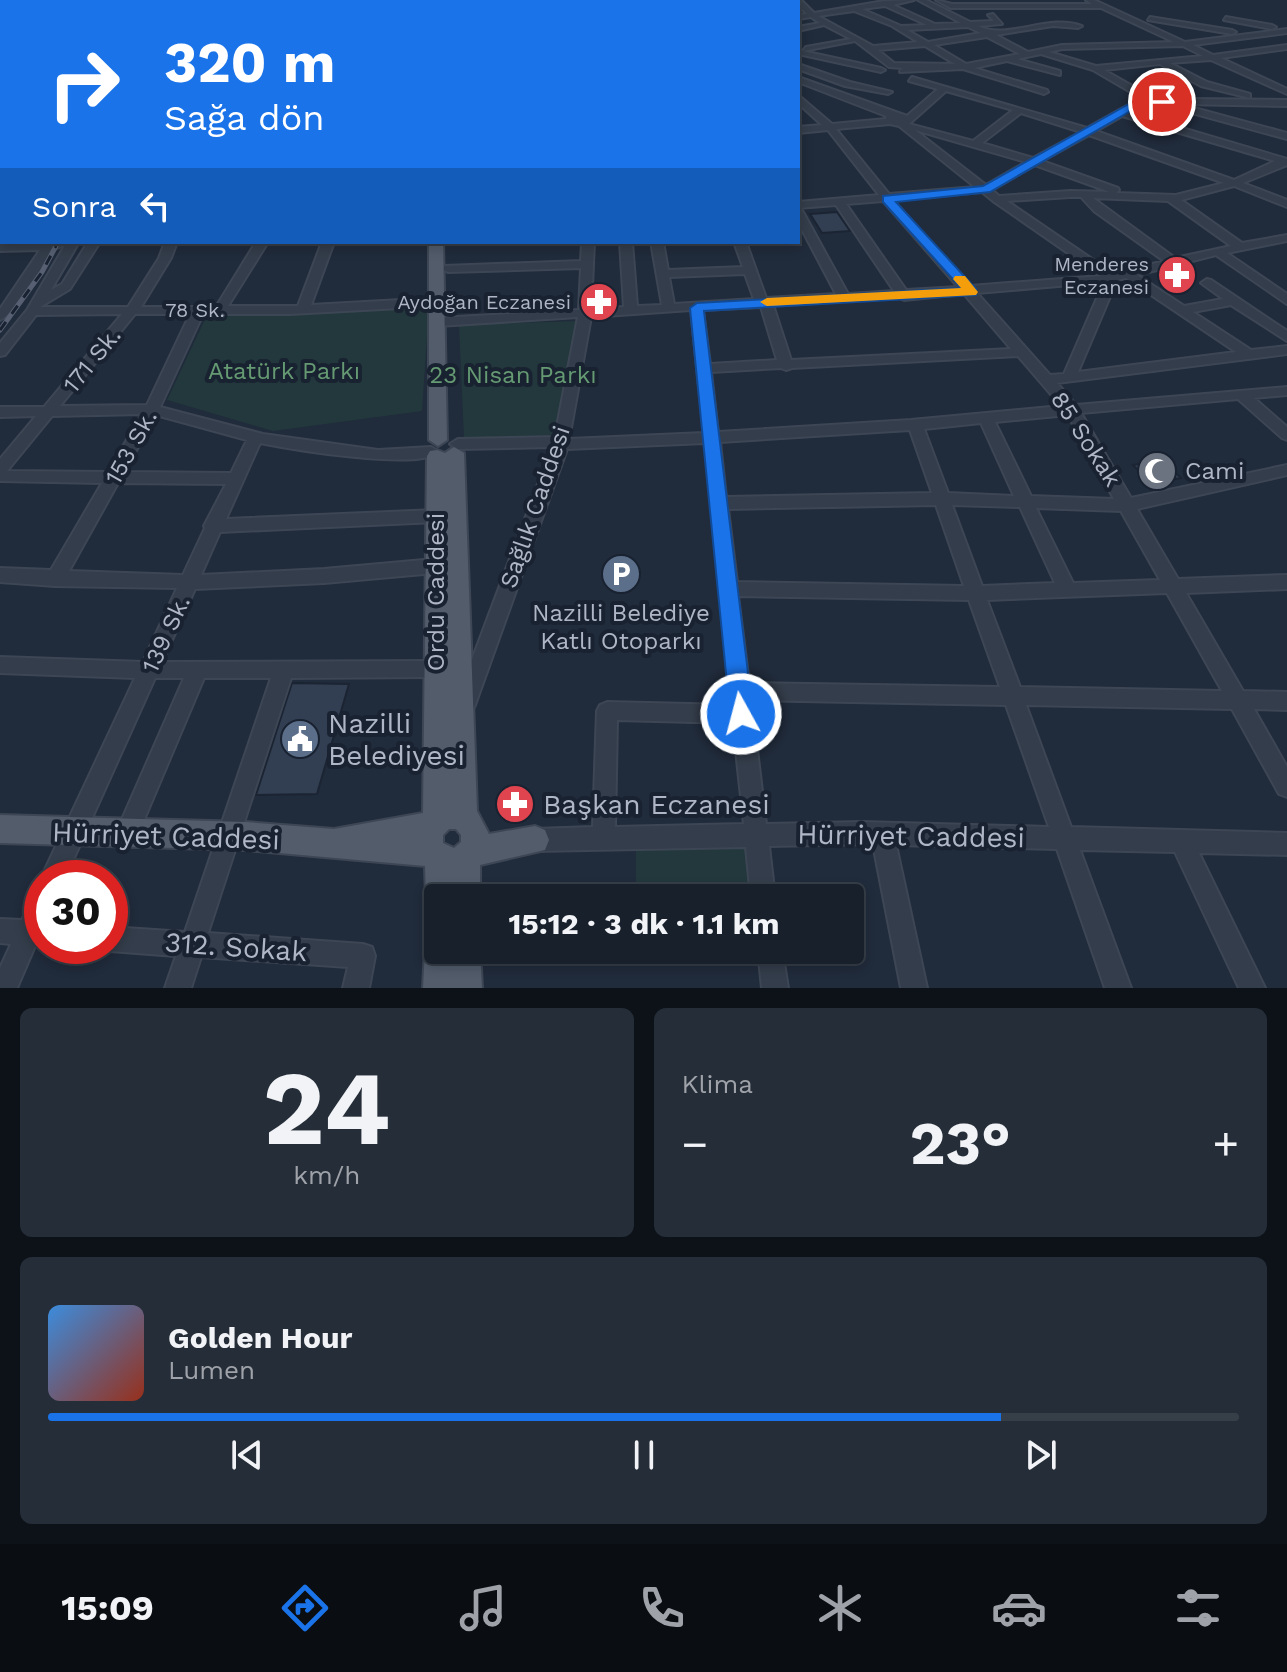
<!DOCTYPE html>
<html lang="tr">
<head>
<meta charset="utf-8">
<style>
	body { margin:0; font-family:"Work Sans",sans-serif; background:#252d38; color:#f1f3f6; height:100vh; display:flex; flex-direction:column; font-size:30px; white-space:nowrap }
	* { box-sizing:border-box; margin:0 }
	p { font-size:26px; color:#9fa3a9 }
	.icon { flex:none; width:44px; height:44px; fill:none; stroke:currentColor; stroke-width:2; stroke-linecap:round; stroke-linejoin:round }
	.map { position:relative; height:988px; overflow:hidden }
	.sheet { display:flex; flex-direction:column; gap:20px; padding:20px; background:#0d1218; flex:1 }
	.sheet>* { flex:none }
	.hud { position:absolute; left:0px; top:0px; width:800px; height:244px; box-shadow:0 4px 12px #0003,0 0 0 2px #363e48; background:#1a73e8; color:#fff; overflow:hidden }
	.speed { position:absolute; left:24px; top:860px; display:flex; gap:16px; font-size:40px; font-weight:700; text-align:center }
	.speed>* { display:grid; place-content:center; width:104px; height:104px; border-radius:50%; background:#18202c; box-shadow:0 4px 12px #0003,0 0 0 2px #363e48; line-height:1 }
	.speed .limit { border:12px solid #d22; background:#fff; color:#111 }
	.pin { position:absolute; display:grid; place-items:center; width:68px; height:68px; color:#fff; margin:-34px; border:4px solid #fff; border-radius:50%; box-shadow:0 2px 8px #0007 }
	.me { position:absolute; width:88px; margin:-44px; rotate:353deg; stroke-linejoin:round; filter:drop-shadow(0 0 6px #0008) }
	.turn { display:flex; align-items:center; gap:28px; height:168px; padding:0 32px; font-size:36px }
	.turn .icon { width:104px; height:104px; stroke-width:2.5 }
	.turn b { display:block; font-size:56px; line-height:68px }
	.then { display:flex; align-items:center; height:76px; padding:0 32px; background:#0003; gap:16px; font-size:30px }
	.big { font-size:60px; font-weight:700; line-height:1.1 }
	.sheet .tile { flex:1; display:flex; flex-direction:column; justify-content:center; gap:12px; min-width:0; padding:0 28px; border-radius:12px; background:#252d38 }
	.sheet .dial { align-items:center; gap:0 }
	.dial b { font-size:104px; line-height:1 }
	.song { display:flex; align-items:center; gap:24px }
	.cover { width:96px; height:96px; border-radius:12px; background:linear-gradient(135deg,hsl(210 70% 55%),hsl(10 70% 35%)) }
	.played { height:8px; border-radius:4px; background:linear-gradient(90deg,#1a73e8 80%,#363e48 80%) }
	.keys { display:flex; justify-content:space-around; direction:ltr }
	.heat { display:flex; justify-content:space-between; align-items:center; font-size:44px; direction:ltr }
	.sheet .tiles { flex:1; display:grid; gap:20px; grid-template-columns:1fr 1fr }
	.tile:last-child { grid-column:span 2 }
	.trip { position:absolute; left:424px; top:884px; width:440px; height:80px; border-radius:8px; background:#18202c; box-shadow:0 4px 12px #0003,0 0 0 2px #363e48; font-weight:700; line-height:80px; text-align:center }
	.tab-bar { display:flex; height:128px; justify-content:space-around; align-items:center; background:#0a0d12; color:#9fa3a9 }
	.tab-bar .icon { width:56px; height:56px }
	.tab-bar .selected { color:#1a73e8 }
	.tab-bar b { font-size:36px; color:#f1f3f6 }
	.map>svg:first-child { display:block }
</style>
</head>
<body>
<div class="map">
<svg width="1287" height="988" viewBox="0 0 1287 988">
	<rect width="100%" height="100%" fill="#202b3b"/>
	<g fill="#22383c">
		<polygon points="429,308 422,411 273,431 167,400 206,317"/>
		<polygon points="577,321 555,435 464,438 459,325"/>
		<polygon points="636,849 747,849 752,898 636,898"/>
	</g>
	<g fill="#323e52" stroke="#1b2432" stroke-width="2">
		<polygon points="837,212 850,231 822,233 810,214"/>
		<polygon points="1163,460 1181,478 1150,483 1133,465"/>
		<polygon points="292,683 349,684 317,794 256,795"/>
	</g>
	<g fill="none" stroke-linecap="round" stroke-linejoin="round">
		<defs>
			<g id="minor">
				<rect x="25" y="0" width="6" height="2"/>
				<polygon points="61,0 68,0 68,1 58,2"/>
				<rect x="80" y="0" width="6" height="2"/>
				<polygon points="344,0 351,0 352,2 345,2"/>
				<polygon points="464,0 470,0 471,2 465,2"/>
				<polygon points="508,0 514,0 515,2 509,2"/>
				<polygon points="560,0 567,0 569,2 562,2"/>
				<rect x="644" y="0" width="6" height="2"/>
				<path d="M794 0H801L814 13 884 1 914 0 893 5 935 24 961 23 918 0H926L970 22 994 21 988 15 993 14 1002 24 978 26C1007 41 1048 13 1082 26L1078 28 1053 26 996 35 1028 52 1062 45 1174 42 1101 8H951L936 0 952 4H1092L1086 0H1094L1185 42 1287 29V33L1193 45 1213 55 1287 45V49L1221 58 1287 89V94L1211 60 1170 63 1207 82 1250 94V98L1201 86 1160 64 1104 70 1150 96 1287 133V139L1148 101 1128 112 1287 159V165L1243 183 1287 200V207L1234 186 1181 200 1242 243 1287 235V241L1227 253 1287 294V304L1216 255 1137 275 1184 306 1223 299 1201 283 1207 279 1211 280 1287 331V341L1231 305 1193 312 1251 350 1287 346V354L1057 383 1076 405 1287 387V395L1254 398 1287 427V440L1282 438 1238 399 1081 413 1131 498 1287 465V475L1137 509 1178 579 1287 575V589L1186 593 1243 691 1287 692V710L1254 709 1287 767V797L1279 794 1232 709 1026 705 1071 827 1287 833V855L1199 853 1265 988H1239L1175 852 1080 850 1131 988H1105L1057 849 896 845 927 988H901L873 844 769 846 775 898H751L746 847 535 851 527 848 524 840 527 832 535 829 593 827 597 711 600 705 607 702 731 705 705 443 567 449 475 705 472 711 465 714 458 711 455 705 552 447 458 449 450 444 458 439 555 437 578 317 438 326 432 322 438 318 579 310 581 268 448 272 444 270V266L581 261 582 242H594L591 309 624 307 620 242H632L637 306 662 305 651 242H663L668 270 743 267 734 242H746L766 298 836 294 798 222V209L803 212 848 294 894 291 836 205 798 208V202L879 195 828 130 798 133V127L822 125 798 103V95L832 124 886 119V116L798 82V77L907 116 938 89 909 81 912 77 1087 128 1141 98 1093 70 1041 54 1017 59 1060 71V75L1007 61 974 68 1047 90 1048 92 1044 94 963 69 900 72 902 68 889 67 855 41 803 51 806 47 851 39 824 25 798 31V27L820 23 811 17 798 19V15L807 14ZM885 6 927 25 901 26 862 9ZM854 11 892 26 918 42 873 46 818 16ZM968 27 981 33 928 42 907 30ZM987 37 1020 54 966 64 934 45ZM925 46 955 64 894 63 878 50ZM1183 46 1203 56 1096 66 1049 52 1062 49ZM946 91 1013 110 973 141 909 124ZM1021 113 1081 132 1033 158 982 143ZM1122 116 1275 161 1234 180 1096 131ZM890 124 899 126 975 187 889 194 836 129ZM915 130 1026 162 986 185ZM1089 135 1224 183 1176 195 1116 193 1119 190 1118 188 1042 161ZM1035 165 1110 192H1112L1070 191 999 196 992 190ZM982 192 993 201 1101 276 970 286 893 200ZM1070 197H1081L1094 211 1164 261 1114 274 1007 201ZM1093 198 1168 201 1231 246 1175 258ZM883 201 958 287 906 290 846 204ZM745 274 754 299 674 304 669 277ZM1126 278 1236 352 1078 372 1117 280ZM1104 282 1064 374 1050 375 977 293ZM964 294 1011 349 791 360 773 305 899 298 904 300ZM761 307 777 360 710 364 703 310ZM691 310 704 433 569 439 591 317ZM1018 356 1061 406 911 420 718 432 711 372 781 368 786 370 792 368ZM1068 415 1114 499 1031 496 995 422ZM981 423 1014 496 948 493 924 429ZM910 430 932 493 726 497 720 442ZM936 505 964 586 737 582 728 509ZM952 505 1020 507 1055 583 982 586ZM1036 508 1121 511 1160 580 1073 583ZM1167 593 1222 691 1020 687 987 600ZM738 596 969 600 1000 687 749 683ZM751 700 1006 705 1049 827 862 822 766 824ZM617 720 733 723 744 824 615 827Z"/>
				<rect x="0" y="13" width="2" height="5"/>
				<polygon points="1150,17 1232,30 1236,32 1232,34 1148,20"/>
				<polygon points="1226,17 1272,25 1276,27 1272,29 1224,20"/>
				<rect x="0" y="46" width="2" height="4"/>
				<polygon points="798,50 881,68 885,70 881,72 798,54"/>
				<polygon points="798,64 850,82 892,92 888,94 845,86 798,69"/>
				<polygon points="2,98 2,105 0,106 0,99"/>
				<polygon points="1184,99 1287,100 1287,106 1181,104 1181,100"/>
				<polygon points="2,119 2,126 0,127 0,120"/>
				<rect x="0" y="152" width="2" height="6"/>
				<polygon points="2,164 2,171 0,172 0,165"/>
				<path d="M45 242H57L62 246 52 250C40 269 20 310 0 320V309L40 250 0 251V245Z"/>
				<path d="M67 242H79L51 290 62 284 88 242H100L70 289 40 307H128L159 258 165 242H177L171 258 141 307H216L256 242H268L228 306H298L322 242H334L311 305 437 298 443 302 437 306 290 314H203L160 407 263 434 378 450 431 447 439 452C419 471 290 449 260 443L226 519 436 510 444 516 436 522 220 532 201 575 324 569 435 559 441 561 444 566 441 571 435 573 324 583 195 589 162 662 436 661 443 663 446 669 443 675 436 677 291 678 208 933 363 944 372 947 375 956 369 988H343L348 967 201 957 191 988H165L176 956 110 951 101 946H110V927L185 932 271 678H204L135 841 127 844 119 841 116 833 184 678H155L65 878H41L135 678 0 673V657L143 662 177 588 55 586 0 582V568L51 570 102 483 0 481V459L36 416 0 417V407H44L122 314 36 315 5 355 0 356V343L27 310ZM135 314H190L147 405 60 406ZM142 414 108 472 7 471 52 416ZM156 415 247 440 231 473 124 472ZM118 483 226 484 204 526 205 528 183 575 69 571Z"/>
				<polygon points="42,891 42,946 35,946 17,988 0,988 0,968 11,944 0,943 0,919 22,920 34,895"/>
				<polygon points="758,950 782,950 788,988 762,988"/>
			</g>
			<g id="major">
				<polygon points="429,242 443,242 447,440 438,446 429,440"/>
				<path d="M454 447 464 453 477 811 489 834 535 826 545 830 549 840 545 850 480 865V898H438V912L431 908 426 898 425 866 246 850 0 843V815L246 822 334 829 423 813 427 456 430 451 437 450 445 453ZM449 829H456L461 835V842L454 848 443 843V835Z"/>
				<polygon points="438,935 438,950 480,950 482,988 423,988 425,950 429,939"/>
			</g>
		</defs>
		<use href="#minor" stroke="#3d4654" stroke-width="4"/>
		<use href="#major" stroke="#3d4654" stroke-width="4"/>
		<use href="#minor" fill="#343d4b" fill-rule="evenodd"/>
		<use href="#major" fill="#525c6b" fill-rule="evenodd"/>
		<defs>
			<polyline id="rail-far1" points="55,248 58,242"/>
			<polyline id="rail" points="0,330 42,272 56,246"/>
		</defs>
		<use href="#rail-far1" stroke="#566072" stroke-width="3"/>
		<use href="#rail" stroke="#566072" stroke-width="5"/>
		<use href="#rail-far1" stroke="#192230" stroke-width="2" stroke-dasharray="6" stroke-linecap="butt"/>
		<use href="#rail" stroke="#192230" stroke-width="3" stroke-dasharray="10" stroke-linecap="butt"/>
	</g>
	<polygon fill="#1a73e8" stroke="#114b97" stroke-width="2" points="1143,96 1167,102 1162,105 1148,101 990,192 896,202 976,289 976,295 704,311 753,714 749,721 741,724 733,721 730,714 690,308 697,303 961,288 883,202 883,196 983,186"/>
	<polygon fill="#f59e0b" points="955,276 965,276 978,292 976,295 767,306 760,302 767,298 961,288 953,279"/>
	<defs>
		<symbol id="pharmacy-disc" viewBox="-11 -11 22 22"><circle r="9.5" fill="#e0444e" stroke="#192230"/><path d="M-2-6h4v4h4v4h-4v4h-4v-4h-4v-4h4Z" fill="#fff"/></symbol>
		<symbol id="mosque-disc" viewBox="-11 -11 22 22"><circle r="9.5" fill="#6b7280" stroke="#192230"/><path d="M3.5-4.9A6 6 0 1 0 3.5 4.9A5 5 0 1 1 3.5-4.9Z" fill="#fff"/></symbol>
		<symbol id="parking-disc" viewBox="-11 -11 22 22"><circle r="9.5" fill="#5c6f8a" stroke="#192230"/><path d="M-3.5-5.5H1a3.5 3.5 0 0 1 0 7H-1V5.5H-3.5ZM-1-3.4V-.6H.8a1.4 1.4 0 0 0 0-2.8Z" fill="#fff"/></symbol>
		<symbol id="civic-disc" viewBox="-11 -11 22 22"><circle r="9.5" fill="#5c6f8a" stroke="#192230"/><path d="M-.6-6.5H3V-4.5H.6V-3L4-1V1h2V6H-6V1h2V-1L-.6-3ZM-1.2 2.5V6h2.4V2.5Z" fill="#fff"/></symbol>
	</defs>
	<g fill-rule="evenodd">
		<use href="#pharmacy-disc" x="1155" y="253" width="44" height="44"/>
		<use href="#pharmacy-disc" x="577" y="280" width="44" height="44"/>
		<use href="#mosque-disc" x="1135" y="449" width="44" height="44"/>
		<use href="#parking-disc" x="599" y="552" width="44" height="44"/>
		<use href="#civic-disc" x="278" y="717" width="44" height="44"/>
		<use href="#pharmacy-disc" x="493" y="782" width="44" height="44"/>
	</g>
	<g text-anchor="middle" dominant-baseline="central" stroke-width="8" stroke-linejoin="round" paint-order="stroke">
		<g font-size="20" fill="#afb7c7" stroke="#192230" text-anchor="end">
			<text x="1149" y="264">Menderes<tspan x="1149" dy="23">Eczanesi</tspan></text>
			<text x="571" y="302">Aydoğan Eczanesi</text>
		</g>
		<g font-size="20" fill="#afb7c7" stroke="#192230">
			<text x="195" y="310">78 Sk.</text>
		</g>
		<g font-size="24" fill="#afb7c7" stroke="#192230">
			<text transform="translate(92 360) rotate(-51)">171 Sk.</text>
			<text transform="translate(1086 439) rotate(57)">85 Sokak</text>
			<text transform="translate(131 447) rotate(-61)">153 Sk.</text>
			<text transform="translate(535 507) rotate(-71)">Sağlık Caddesi</text>
			<text transform="translate(436 592) rotate(-90)">Ordu Caddesi</text>
			<text transform="translate(166 634) rotate(-65)">139 Sk.</text>
		</g>
		<g font-size="24" fill="#659a73" stroke="#192230">
			<text x="284" y="371">Atatürk Parkı</text>
			<text x="513" y="375">23 Nisan Parkı</text>
		</g>
		<g font-size="24" fill="#afb7c7" stroke="#192230" text-anchor="start">
			<text x="1185" y="471">Cami</text>
			<text x="621" y="613" text-anchor="middle">Nazilli Belediye<tspan x="621" dy="28">Katlı Otoparkı</tspan></text>
		</g>
		<g font-size="28" fill="#afb7c7" stroke="#192230" text-anchor="start">
			<text x="328" y="723">Nazilli<tspan x="328" dy="32">Belediyesi</tspan></text>
			<text x="543" y="804">Başkan Eczanesi</text>
		</g>
		<g font-size="28" fill="#afb7c7" stroke="#192230">
			<text transform="translate(166 836) rotate(2)">Hürriyet Caddesi</text>
			<text transform="translate(911 836) rotate(1)">Hürriyet Caddesi</text>
			<text transform="translate(236 947) rotate(4)">312. Sokak</text>
		</g>
	</g>
</svg>
<div class="speed"><div class="limit">30</div></div>
<div class="pin" style="left:1162px;top:102px;background:#d93025"><svg class="icon" aria-label="arrive" viewBox="0 0 24 24"><path d="M6 21V4h12l-3 4 3 4H6"/></svg></div>
<svg class="me" style="left:741px;top:714px" viewBox="-20 -20 40 40"><circle r="17" fill="#1a73e8" stroke="#fff" stroke-width="3"/><path d="M0-11L8 9 0 5-8 9z" fill="#fff"/></svg>
<div class="trip">15:12 · 3 dk · 1.1 km</div>
<div class="hud">
<div class="turn"><svg class="icon" aria-label="right" viewBox="0 0 24 24"><path d="M7 20v-9h11M14 6l5 5-5 5"/></svg><div><b>320 m</b>Sağa dön</div></div>
<div class="then">Sonra<svg class="icon" aria-label="left" viewBox="0 0 24 24"><path d="M17 20v-9H6M10 6l-5 5 5 5"/></svg></div>
</div>
</div>
<section class="sheet">
<div class="tiles">
<div class="tile dial"><b>24</b><p>km/h</p></div>
<div class="tile"><p>Klima</p>
<div class="heat"><a>−</a><b class="big">23°</b><a>+</a></div>
</div>
<div class="tile">
<div class="song"><i class="cover"></i><div><b>Golden Hour</b><p>Lumen</p></div></div>
<div class="played"></div>
<div class="keys"><svg class="icon" aria-label="previous" viewBox="0 0 24 24"><path d="M18 5L8 12l10 7zM5 5v14"/></svg><svg class="icon" aria-label="pause" viewBox="0 0 24 24"><path d="M8 5v14M16 5v14"/></svg><svg class="icon" aria-label="next" viewBox="0 0 24 24"><path d="M6 5l10 7-10 7zM19 5v14"/></svg></div>
</div>
</div>
</section>
<nav class="tab-bar">
<b>15:09</b>
<svg class="icon selected" aria-label="directions" viewBox="0 0 24 24"><path d="M12 3l9 9-9 9-9-9zM9 14v-3h6M13 9l2 2-2 2"/></svg>
<svg class="icon" aria-label="music" viewBox="0 0 24 24"><path d="M9 18V5l10-2v13"/><circle cx="6" cy="18" r="3"/><circle cx="16" cy="16" r="3"/></svg>
<svg class="icon" aria-label="phone" viewBox="0 0 24 24"><path d="M5 4h4l2 5-3 2q2 4 5 5l2-3 5 2v4C11 20 4 13 5 4z"/></svg>
<svg class="icon" aria-label="climate" viewBox="0 0 24 24"><path d="M12 3v18M4 7l16 10M4 17L20 7"/></svg>
<svg class="icon" aria-label="car" viewBox="0 0 24 24"><path d="M5 17H2v-5l4-1 3-4h7l3 4 3 1v5h-3M9 17h6M6 11h13"/><circle cx="7" cy="17" r="2"/><circle cx="17" cy="17" r="2"/></svg>
<svg class="icon" aria-label="filters" viewBox="0 0 24 24"><path d="M4 7h16M4 17h16"/><circle cx="9" cy="7" r="2"/><circle cx="15" cy="17" r="2"/></svg>
</nav>
</body>
</html>
